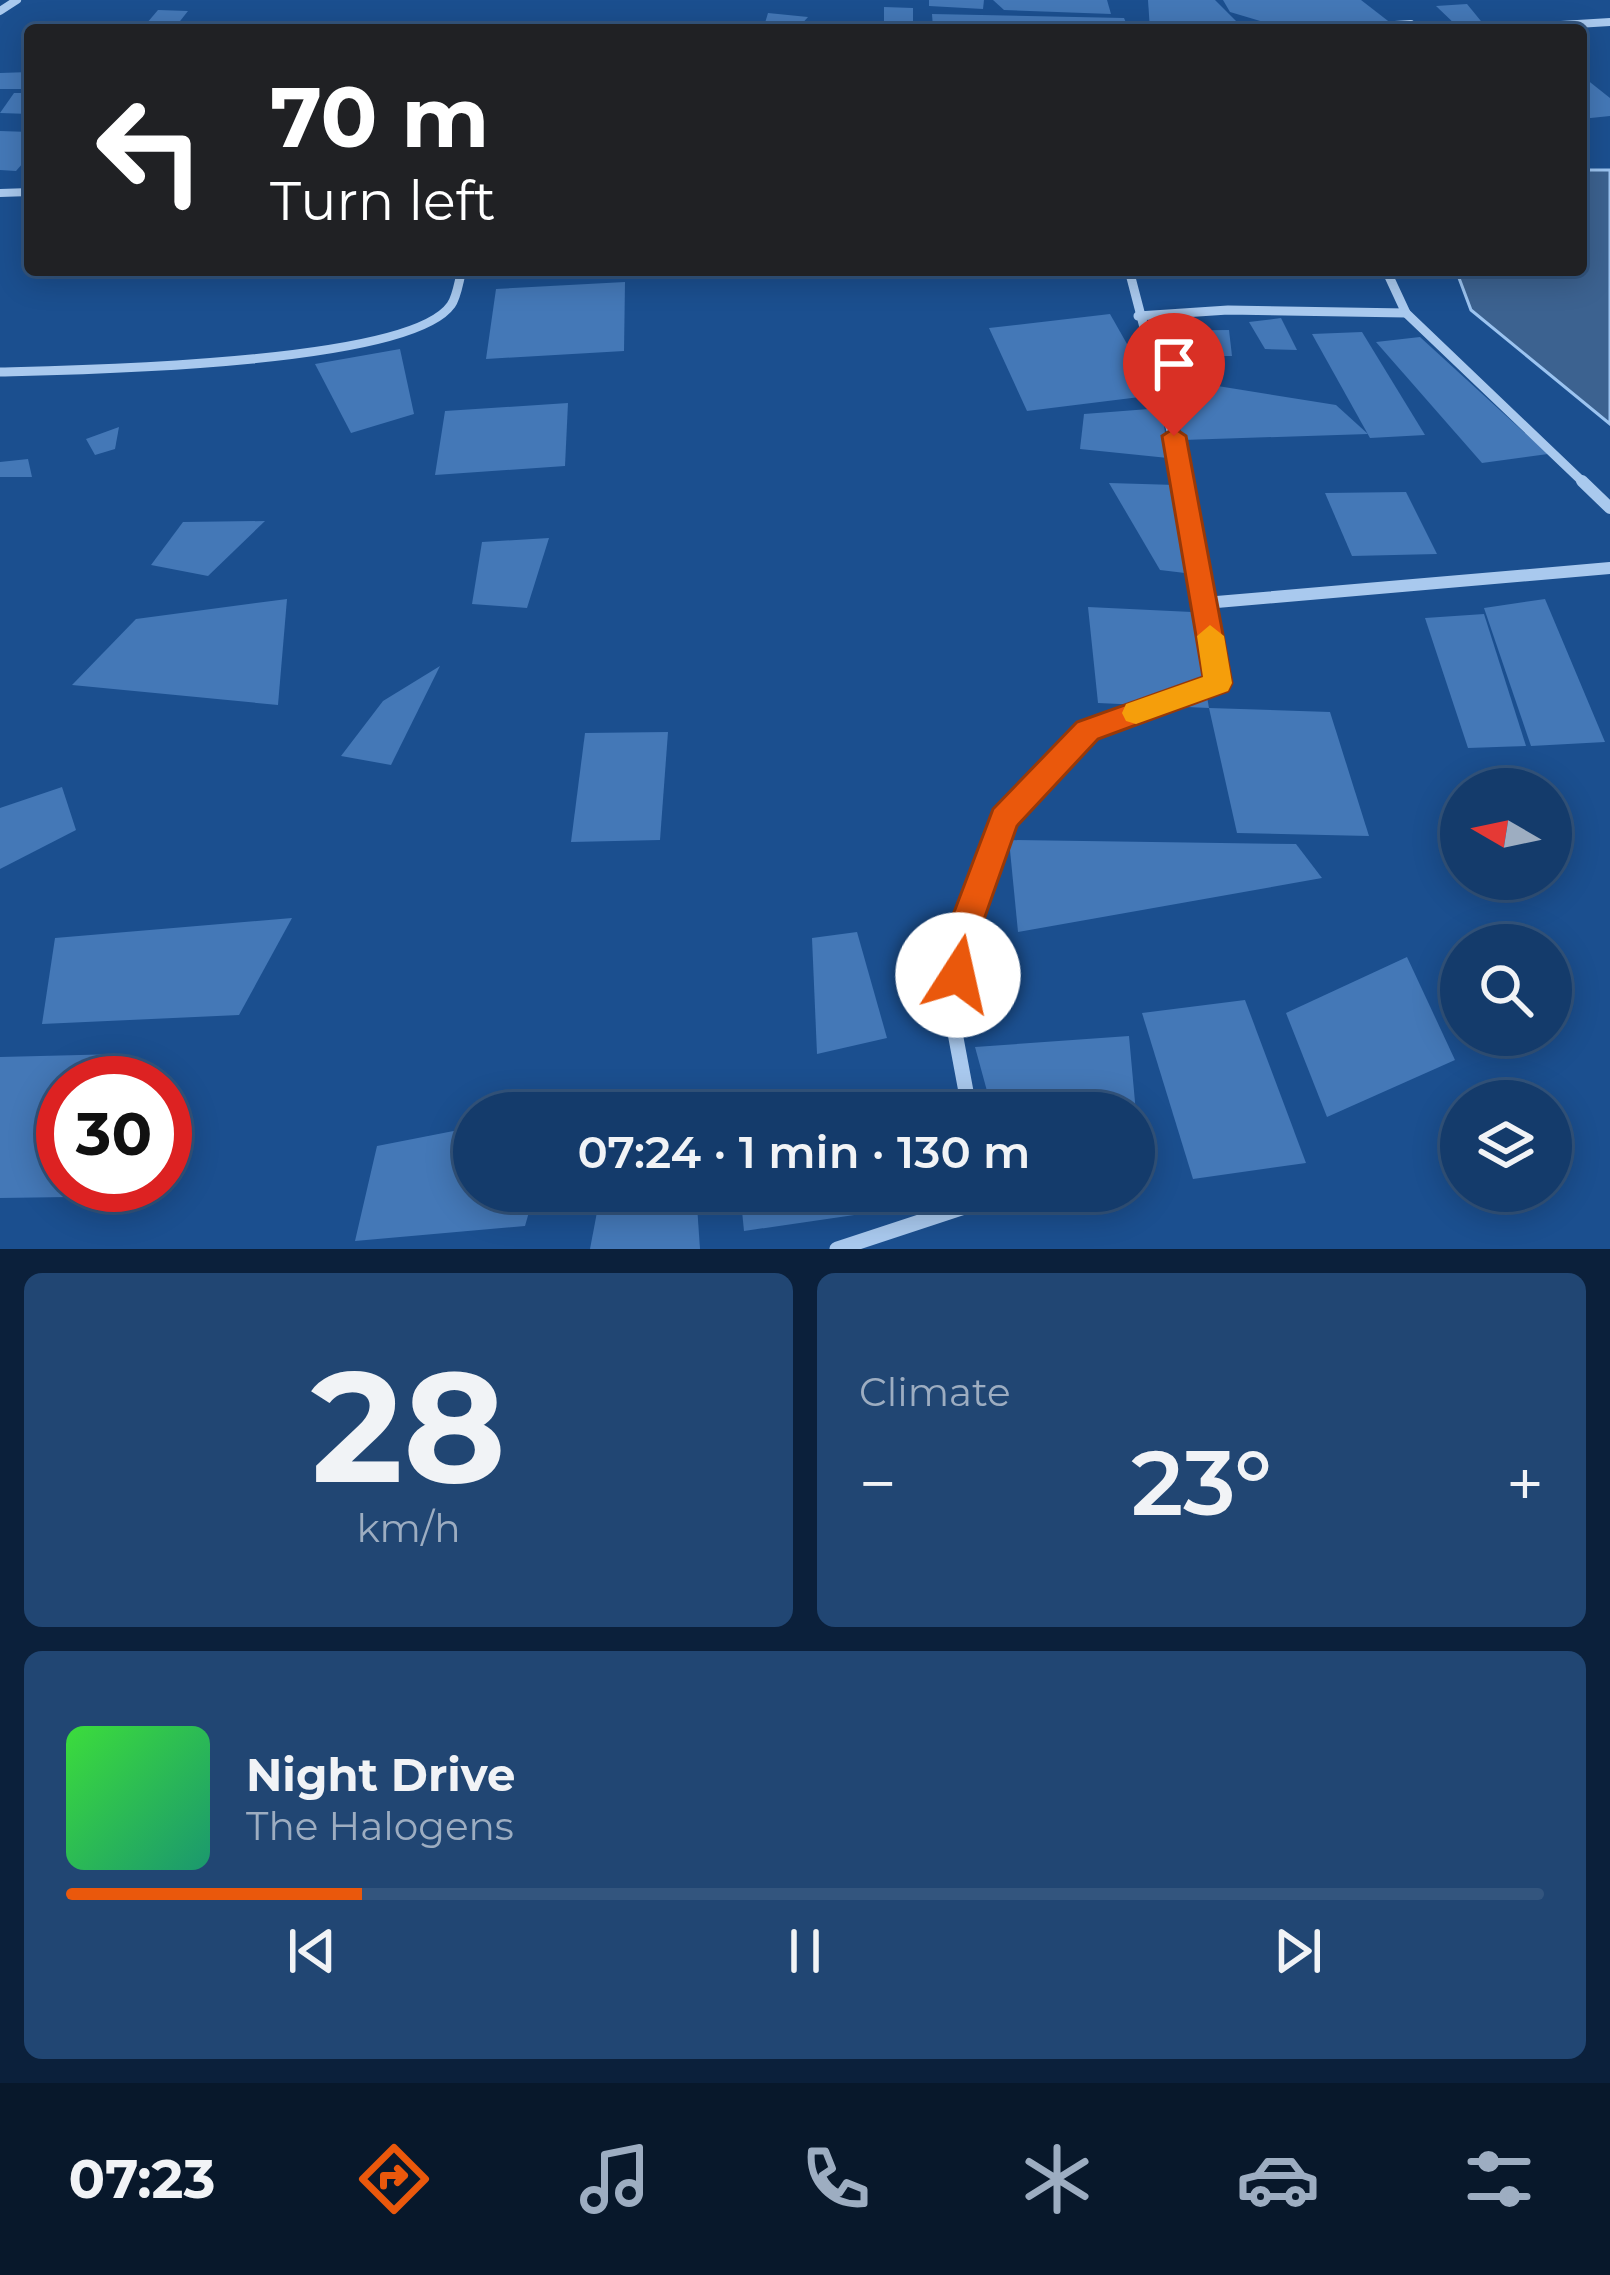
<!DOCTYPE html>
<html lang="en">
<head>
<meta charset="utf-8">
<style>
	body { margin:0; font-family:Montserrat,sans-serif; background:#214673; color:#f1f3f6; height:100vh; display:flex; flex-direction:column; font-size:45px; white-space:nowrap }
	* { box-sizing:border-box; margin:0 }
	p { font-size:39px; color:#9dadc1 }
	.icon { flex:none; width:66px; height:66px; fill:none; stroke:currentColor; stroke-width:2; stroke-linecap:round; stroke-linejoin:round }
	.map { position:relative; height:1249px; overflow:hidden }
	.details { display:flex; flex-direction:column; gap:24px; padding:24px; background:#0b203b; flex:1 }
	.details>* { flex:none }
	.banner { position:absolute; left:24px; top:24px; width:1563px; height:252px; border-radius:12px; box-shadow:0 6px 30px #0003,0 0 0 3px #33557e; background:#202124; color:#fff; overflow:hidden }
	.needle { width:78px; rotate:279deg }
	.tools { position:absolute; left:1440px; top:768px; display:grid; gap:24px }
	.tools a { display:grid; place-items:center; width:132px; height:132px; border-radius:50%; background:#143b6b; box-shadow:0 6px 30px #0003,0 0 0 3px #33557e; font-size:60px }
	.speed { position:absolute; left:36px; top:1056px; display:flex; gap:24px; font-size:60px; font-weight:700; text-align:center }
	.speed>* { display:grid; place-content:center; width:156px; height:156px; border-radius:50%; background:#143b6b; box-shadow:0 6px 30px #0003,0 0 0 3px #33557e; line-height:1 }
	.speed .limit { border:18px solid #d22; background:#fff; color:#111 }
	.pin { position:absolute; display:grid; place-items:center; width:102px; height:102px; color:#fff; margin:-123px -51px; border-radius:50% 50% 50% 0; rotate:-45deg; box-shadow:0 0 12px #0007 }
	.pin .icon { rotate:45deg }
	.me { position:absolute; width:132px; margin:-66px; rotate:10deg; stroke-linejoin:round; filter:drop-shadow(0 0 9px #0008) }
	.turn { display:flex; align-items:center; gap:42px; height:252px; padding:0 48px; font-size:54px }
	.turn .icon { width:156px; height:156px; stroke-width:2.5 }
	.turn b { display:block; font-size:84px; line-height:102px }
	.big { font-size:90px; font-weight:600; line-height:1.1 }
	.details .card { flex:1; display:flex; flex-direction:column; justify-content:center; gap:18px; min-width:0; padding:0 42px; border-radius:18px; background:#214673 }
	.details .dial { align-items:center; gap:0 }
	.dial b { font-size:156px; line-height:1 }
	.song { display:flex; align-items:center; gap:36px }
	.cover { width:144px; height:144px; border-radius:18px; background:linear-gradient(135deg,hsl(120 70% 55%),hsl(160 70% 35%)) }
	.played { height:12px; border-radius:6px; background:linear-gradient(90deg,#ea580c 20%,#33557e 20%) }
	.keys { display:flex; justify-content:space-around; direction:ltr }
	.heat { display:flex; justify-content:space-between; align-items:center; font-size:66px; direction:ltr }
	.details .tiles { flex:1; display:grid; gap:24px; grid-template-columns:1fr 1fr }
	.card:last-child { grid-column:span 2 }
	.trip { position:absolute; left:453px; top:1092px; width:702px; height:120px; border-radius:60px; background:#143b6b; box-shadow:0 6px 30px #0003,0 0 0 3px #33557e; font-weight:600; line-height:120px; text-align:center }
	.tabs { display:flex; height:192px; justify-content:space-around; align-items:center; background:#08182b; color:#9dadc1 }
	.tabs .icon { width:84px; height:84px }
	.tabs .current { color:#ea580c }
	.tabs b { font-size:54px; color:#f1f3f6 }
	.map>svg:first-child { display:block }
</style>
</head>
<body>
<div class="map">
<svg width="1610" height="1249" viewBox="0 0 1610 1249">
	<rect width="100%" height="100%" fill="#1b4f8f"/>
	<polygon fill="#3c6290" stroke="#9cc4f0" stroke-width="3" points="1581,170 1610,170 1610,424 1471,310 1456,270 1581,270"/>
	<g fill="#4478b7">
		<polygon points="929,0 984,0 983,9 929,6"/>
		<polygon points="993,0 1107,0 1111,14 1004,10"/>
		<polygon points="1148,0 1215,0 1237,22 1150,30"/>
		<polygon points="1223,0 1361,0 1392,24 1290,30 1230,12"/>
		<polygon points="1467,4 1485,26 1458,27 1436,6"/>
		<polygon points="884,7 913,8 913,26 884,25"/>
		<polygon points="158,10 188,11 173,30 141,30"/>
		<polygon points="768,13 808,17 800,26 765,23"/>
		<polygon points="932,14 1124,18 1129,30 945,30 933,28"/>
		<polygon points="615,21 689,27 689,30 607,28"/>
		<polygon points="30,72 30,89 0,89 0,73"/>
		<polygon points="1581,75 1610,98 1610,116 1581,119"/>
		<polygon points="14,93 30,93 30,114 0,113"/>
		<polygon points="0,131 30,132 30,155 16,171 0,170"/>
		<polygon points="625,282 624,351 486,359 496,289"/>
		<polygon points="1110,314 1156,395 1027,411 989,328"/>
		<polygon points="1281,318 1297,350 1265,349 1249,322"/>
		<polygon points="1229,330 1232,356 1162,356 1145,331"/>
		<polygon points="1362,332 1425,435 1370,438 1312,334"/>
		<polygon points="1420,337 1548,454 1482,463 1376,342"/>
		<polygon points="400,349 414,414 351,433 315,364"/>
		<polygon points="1168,378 1336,405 1368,434 1183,440"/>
		<polygon points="568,403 565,466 435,475 445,411"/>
		<polygon points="1162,408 1168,458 1080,449 1084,414"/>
		<polygon points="119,427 115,449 95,455 86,439"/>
		<polygon points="28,459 32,477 0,477 0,462"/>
		<polygon points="1109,483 1176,485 1185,573 1160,570"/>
		<polygon points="1406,492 1437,554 1352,556 1325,493"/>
		<polygon points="265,521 208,576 151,565 183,522"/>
		<polygon points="549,538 527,608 472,604 482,542"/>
		<polygon points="287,599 278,705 72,685 136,619"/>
		<polygon points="1545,599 1605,742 1531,746 1484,608"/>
		<polygon points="1088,607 1192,612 1209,708 1098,703"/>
		<polygon points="1484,614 1526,746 1468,748 1425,618"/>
		<polygon points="440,666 391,765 341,756 383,701"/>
		<polygon points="1209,708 1330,712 1369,836 1237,833"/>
		<polygon points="668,732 660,840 571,842 585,733"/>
		<polygon points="62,787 76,830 0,869 0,808"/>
		<polygon points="1009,840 1296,844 1322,878 1018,932"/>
		<polygon points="292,918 239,1015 42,1024 55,938"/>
		<polygon points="857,932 887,1038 817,1054 812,938"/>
		<polygon points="1407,957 1455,1060 1327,1117 1286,1013"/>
		<polygon points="1245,1000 1306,1163 1193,1179 1142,1013"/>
		<polygon points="1129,1036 1136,1113 993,1113 975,1047"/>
		<polygon points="120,1054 110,1083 63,1083 63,1185 74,1185 70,1197 0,1198 0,1057"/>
		<polygon points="890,1103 892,1113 838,1113 838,1110"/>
		<polygon points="474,1127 474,1191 535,1191 525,1226 355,1241 377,1146"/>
		<polygon points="601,1191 696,1191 700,1249 590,1249"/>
		<polygon points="740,1191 906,1191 909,1207 744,1231"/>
	</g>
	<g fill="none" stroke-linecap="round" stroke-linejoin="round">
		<g stroke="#a9c9ee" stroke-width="8">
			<polyline points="0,11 17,0"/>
			<polyline points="1315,30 1411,24 1417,30"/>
			<polyline points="1478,30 1610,22"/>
			<polyline points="0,193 30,192"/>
		</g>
		<g stroke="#a9c9ee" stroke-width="9">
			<polyline points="1129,270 1185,484"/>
			<polyline points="1406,313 1585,484"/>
			<polyline points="1138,316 1228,310 1406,313 1386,270"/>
			<path d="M0 372C78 370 409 365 451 305 457 297 459 280 462 270"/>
		</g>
		<g stroke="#a9c9ee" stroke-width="12">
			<polyline points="1582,481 1610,508"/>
			<polyline points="1205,603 1610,568"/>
			<polyline points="1002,824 1087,730 1218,683 1184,481"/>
		</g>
		<g stroke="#a9c9ee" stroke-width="15">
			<polyline points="970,1113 953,1022 965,928 1003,821"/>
			<polyline points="837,1249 986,1200 984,1191"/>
		</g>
	</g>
	<polygon fill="#ea580c" stroke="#983908" stroke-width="3" points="1174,428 1186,436 1232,683 1228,691 1098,739 1017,826 981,928 970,986 958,991 947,986 942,975 948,928 993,809 1077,722 1203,677 1162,436"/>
	<polygon fill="#f59e0b" points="1210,625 1224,636 1232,683 1228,691 1136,724 1126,721 1122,713 1126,704 1203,677 1197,636"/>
</svg>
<div class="tools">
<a><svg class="needle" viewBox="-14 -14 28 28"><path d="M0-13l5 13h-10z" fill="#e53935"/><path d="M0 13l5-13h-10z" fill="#9dadc1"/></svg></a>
<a><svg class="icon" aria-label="search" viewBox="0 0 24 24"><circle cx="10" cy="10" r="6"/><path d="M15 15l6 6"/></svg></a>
<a><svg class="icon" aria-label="layers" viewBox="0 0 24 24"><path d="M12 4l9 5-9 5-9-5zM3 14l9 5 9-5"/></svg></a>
</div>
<div class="speed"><div class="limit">30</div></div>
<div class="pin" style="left:1174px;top:436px;background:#d93025"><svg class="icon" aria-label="arrive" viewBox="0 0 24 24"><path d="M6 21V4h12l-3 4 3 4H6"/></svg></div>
<svg class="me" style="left:958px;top:975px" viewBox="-20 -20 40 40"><circle r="19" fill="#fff"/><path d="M0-13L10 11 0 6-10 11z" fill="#ea580c"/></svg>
<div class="trip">07:24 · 1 min · 130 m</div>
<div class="banner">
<div class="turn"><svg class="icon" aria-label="left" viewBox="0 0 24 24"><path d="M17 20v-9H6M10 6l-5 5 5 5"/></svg><div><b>70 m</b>Turn left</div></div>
</div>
</div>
<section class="details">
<div class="tiles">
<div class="card dial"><b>28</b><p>km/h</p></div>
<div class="card"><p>Climate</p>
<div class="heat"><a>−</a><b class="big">23°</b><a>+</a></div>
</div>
<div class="card">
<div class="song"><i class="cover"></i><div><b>Night Drive</b><p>The Halogens</p></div></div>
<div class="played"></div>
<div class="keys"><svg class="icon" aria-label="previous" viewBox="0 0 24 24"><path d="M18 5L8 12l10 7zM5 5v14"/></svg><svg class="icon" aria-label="pause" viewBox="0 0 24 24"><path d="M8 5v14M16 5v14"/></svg><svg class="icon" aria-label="next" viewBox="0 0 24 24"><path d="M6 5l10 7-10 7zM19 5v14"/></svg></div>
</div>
</div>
</section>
<nav class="tabs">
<b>07:23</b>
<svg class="icon current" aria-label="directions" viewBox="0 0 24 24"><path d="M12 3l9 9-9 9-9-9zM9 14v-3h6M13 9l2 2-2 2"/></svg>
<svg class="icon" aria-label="music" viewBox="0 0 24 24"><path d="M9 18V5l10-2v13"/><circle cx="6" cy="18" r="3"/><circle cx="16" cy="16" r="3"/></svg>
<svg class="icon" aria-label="phone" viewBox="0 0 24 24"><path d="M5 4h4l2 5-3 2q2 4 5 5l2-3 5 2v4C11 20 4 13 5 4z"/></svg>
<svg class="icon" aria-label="climate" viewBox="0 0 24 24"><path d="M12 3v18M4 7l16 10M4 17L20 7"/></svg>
<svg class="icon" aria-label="car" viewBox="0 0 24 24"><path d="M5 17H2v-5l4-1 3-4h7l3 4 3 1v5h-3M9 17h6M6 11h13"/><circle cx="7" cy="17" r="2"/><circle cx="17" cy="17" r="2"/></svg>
<svg class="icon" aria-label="filters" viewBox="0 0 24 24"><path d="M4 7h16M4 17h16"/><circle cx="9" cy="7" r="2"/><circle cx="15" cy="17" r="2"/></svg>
</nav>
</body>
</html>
